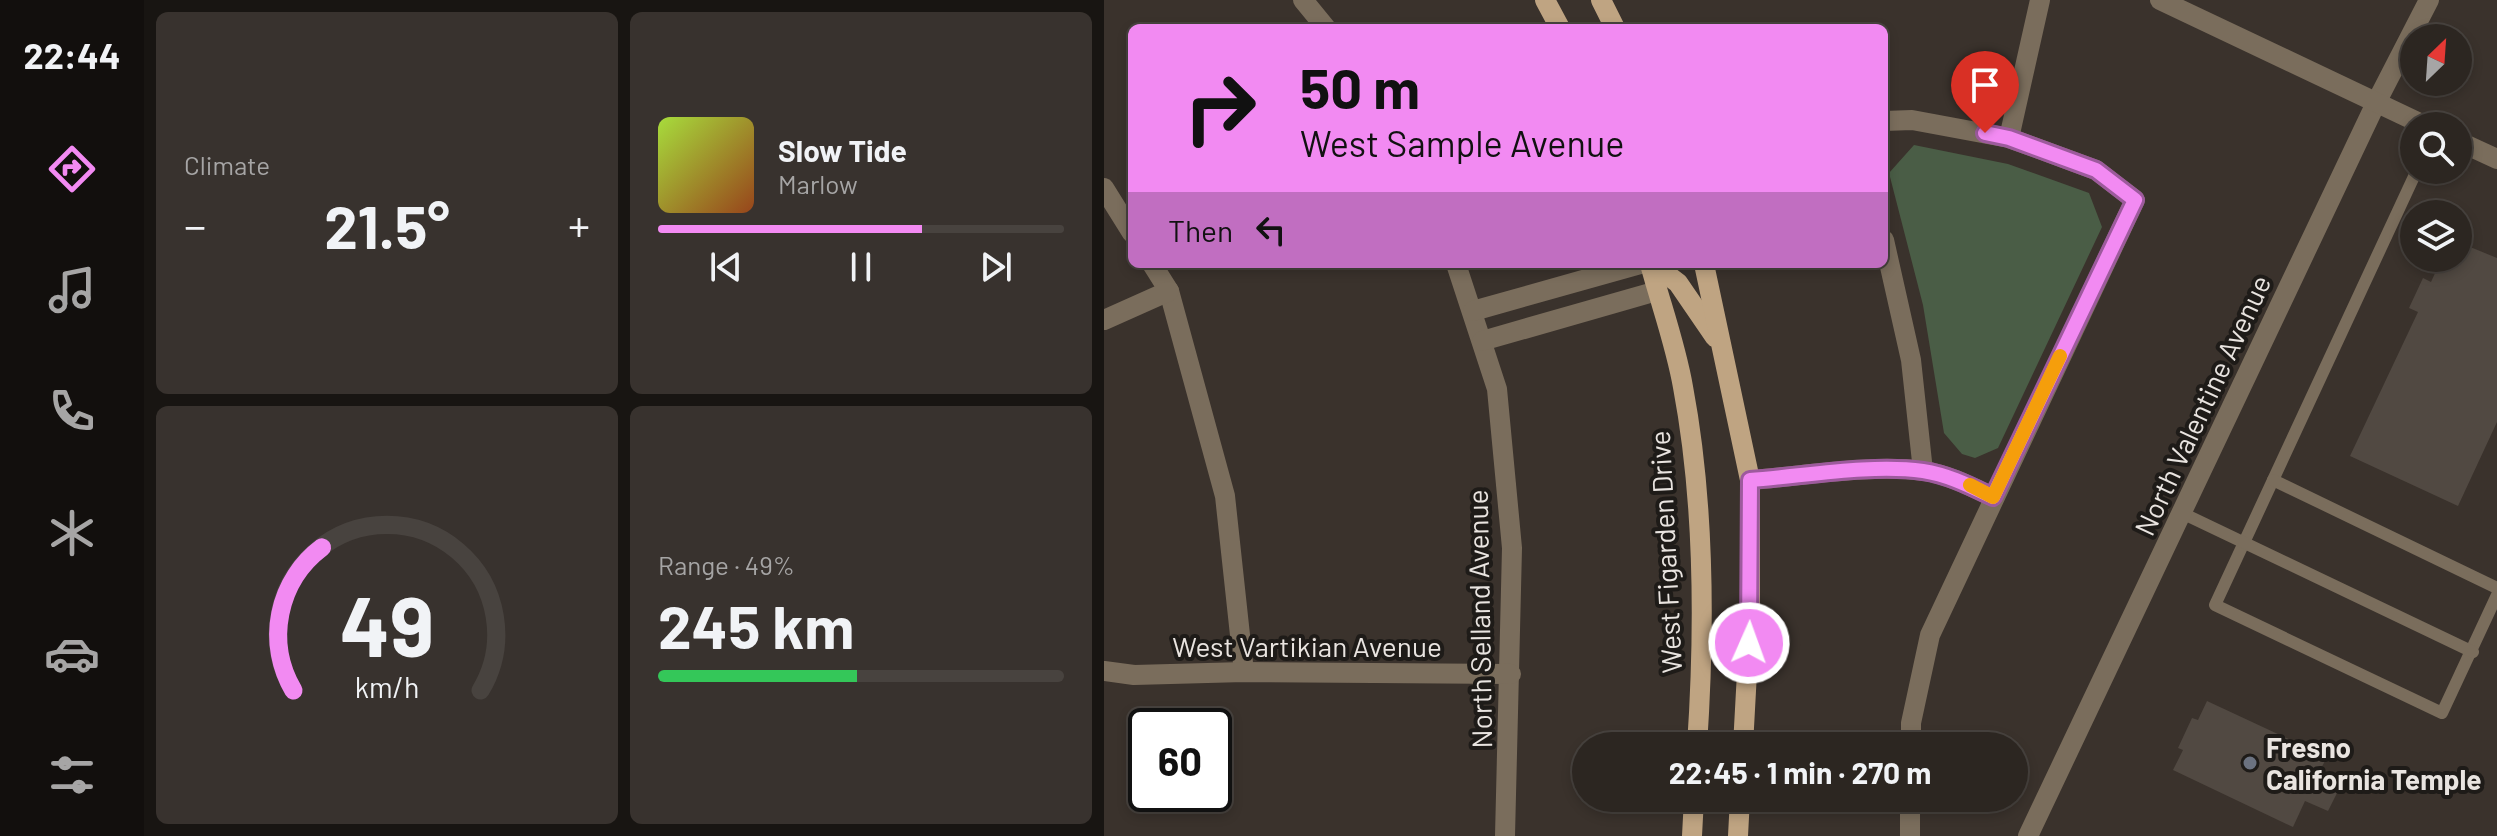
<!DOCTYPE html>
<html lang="en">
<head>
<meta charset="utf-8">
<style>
	body { margin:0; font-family:Barlow,sans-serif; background:#38322e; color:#f1f3f6; height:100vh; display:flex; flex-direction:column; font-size:30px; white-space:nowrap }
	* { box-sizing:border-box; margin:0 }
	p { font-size:26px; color:#a6a5a5 }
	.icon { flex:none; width:44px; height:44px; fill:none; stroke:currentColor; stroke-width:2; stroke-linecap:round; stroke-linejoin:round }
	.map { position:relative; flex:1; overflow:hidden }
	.drawer { display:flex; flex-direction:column; gap:12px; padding:12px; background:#181512; width:960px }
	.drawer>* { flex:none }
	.guide { position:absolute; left:24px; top:24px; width:760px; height:244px; border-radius:12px; box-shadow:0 4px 12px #0003,0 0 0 2px #48433f; background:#f28af2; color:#111; overflow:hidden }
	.needle { width:52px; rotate:25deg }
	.controls { position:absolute; left:1296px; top:24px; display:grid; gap:16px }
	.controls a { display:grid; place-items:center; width:72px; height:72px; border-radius:50%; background:#2c2621; box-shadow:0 4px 12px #0003,0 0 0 2px #48433f; font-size:40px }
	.speed { position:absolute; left:24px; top:708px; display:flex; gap:16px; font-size:40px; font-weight:700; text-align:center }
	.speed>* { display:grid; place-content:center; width:104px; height:104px; border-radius:50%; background:#2c2621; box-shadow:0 4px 12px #0003,0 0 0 2px #48433f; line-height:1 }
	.speed .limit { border:4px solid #111; border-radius:12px; background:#fff; color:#111 }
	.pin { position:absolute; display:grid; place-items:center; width:68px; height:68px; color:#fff; margin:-82px -34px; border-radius:50% 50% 50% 0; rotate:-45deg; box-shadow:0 0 8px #0007 }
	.pin .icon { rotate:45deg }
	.me { position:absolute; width:88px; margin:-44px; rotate:2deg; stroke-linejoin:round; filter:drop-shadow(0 0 6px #0008) }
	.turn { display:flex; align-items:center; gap:28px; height:168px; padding:0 40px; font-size:36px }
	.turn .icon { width:104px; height:104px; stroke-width:2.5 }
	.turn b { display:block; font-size:56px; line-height:68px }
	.then { display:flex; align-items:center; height:76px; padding:0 40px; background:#0003; gap:16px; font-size:30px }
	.big { font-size:60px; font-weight:700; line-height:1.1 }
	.drawer .tile { flex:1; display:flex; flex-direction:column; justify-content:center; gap:12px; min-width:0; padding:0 28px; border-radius:12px; background:#38322e }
	.drawer .dial { align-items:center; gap:0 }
	.dial svg { height:208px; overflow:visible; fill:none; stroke:#48433f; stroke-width:7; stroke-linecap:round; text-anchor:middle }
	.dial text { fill:#f1f3f6; stroke:none }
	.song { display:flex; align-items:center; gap:24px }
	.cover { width:96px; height:96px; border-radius:12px; background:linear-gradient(135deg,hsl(80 70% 55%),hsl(20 70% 35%)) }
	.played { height:8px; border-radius:4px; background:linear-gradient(90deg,#f28af2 65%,#48433f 65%) }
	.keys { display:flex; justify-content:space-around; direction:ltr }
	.heat { display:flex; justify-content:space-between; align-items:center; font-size:44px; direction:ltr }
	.charge { height:12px; border-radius:6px; background:linear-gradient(90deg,#34c759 49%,#48433f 0) }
	.drawer .tiles { flex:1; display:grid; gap:12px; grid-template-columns:repeat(2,1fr) }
	.trip { position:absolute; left:468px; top:732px; width:456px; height:80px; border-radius:40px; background:#2c2621; box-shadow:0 4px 12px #0003,0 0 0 2px #48433f; font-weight:700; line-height:80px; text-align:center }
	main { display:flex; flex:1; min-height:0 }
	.menu { display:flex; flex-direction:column; width:144px; justify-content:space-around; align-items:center; background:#120f0d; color:#a6a5a5 }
	.menu .icon { width:56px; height:56px }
	.menu .active { color:#f28af2 }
	.menu b { font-size:36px; color:#f1f3f6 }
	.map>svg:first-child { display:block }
</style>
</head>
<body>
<main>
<nav class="menu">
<b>22:44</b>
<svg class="icon active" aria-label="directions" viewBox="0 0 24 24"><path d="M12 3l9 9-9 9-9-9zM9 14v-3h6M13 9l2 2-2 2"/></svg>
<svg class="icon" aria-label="music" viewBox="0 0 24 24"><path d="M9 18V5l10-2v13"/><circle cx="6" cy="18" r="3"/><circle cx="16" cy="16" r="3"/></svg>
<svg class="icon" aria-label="phone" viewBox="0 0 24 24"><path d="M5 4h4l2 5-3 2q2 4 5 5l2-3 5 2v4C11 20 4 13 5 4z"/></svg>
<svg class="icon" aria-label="climate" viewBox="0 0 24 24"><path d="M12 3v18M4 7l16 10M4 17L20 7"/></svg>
<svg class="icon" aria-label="car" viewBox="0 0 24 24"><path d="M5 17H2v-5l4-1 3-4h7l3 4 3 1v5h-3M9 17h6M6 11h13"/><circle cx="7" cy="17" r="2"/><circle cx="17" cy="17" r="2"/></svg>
<svg class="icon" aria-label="filters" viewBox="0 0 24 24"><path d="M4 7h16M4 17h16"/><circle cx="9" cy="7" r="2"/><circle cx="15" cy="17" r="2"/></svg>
</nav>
<section class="drawer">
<div class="tiles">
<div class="tile"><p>Climate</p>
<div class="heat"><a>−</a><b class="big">21.5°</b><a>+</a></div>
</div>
<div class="tile">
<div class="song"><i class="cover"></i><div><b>Slow Tide</b><p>Marlow</p></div></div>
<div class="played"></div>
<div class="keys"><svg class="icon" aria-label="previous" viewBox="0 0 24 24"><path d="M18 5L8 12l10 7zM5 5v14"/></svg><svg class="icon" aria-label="pause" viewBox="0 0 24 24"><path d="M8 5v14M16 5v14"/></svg><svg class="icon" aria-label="next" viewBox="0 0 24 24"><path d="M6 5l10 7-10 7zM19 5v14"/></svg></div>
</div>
<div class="tile dial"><svg viewBox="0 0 100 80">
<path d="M14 69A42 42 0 1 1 86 69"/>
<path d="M14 69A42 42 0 0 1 25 14" stroke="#f28af2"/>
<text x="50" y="56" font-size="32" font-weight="700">49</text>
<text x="50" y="72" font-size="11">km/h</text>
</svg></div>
<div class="tile"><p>Range · 49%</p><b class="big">245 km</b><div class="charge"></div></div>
</div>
</section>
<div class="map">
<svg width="1393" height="836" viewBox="0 0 1393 836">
	<rect width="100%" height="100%" fill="#3a322c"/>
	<polygon fill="#4a5d46" points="810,145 904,164 985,193 998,227 894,448 871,458 858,454 840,433 819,305 785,173"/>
	<g fill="#514942">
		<polygon points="1354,242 1393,258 1393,422 1354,506 1246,456 1314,312 1305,308 1319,278 1327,282 1338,258 1354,258"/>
		<polygon points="1103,701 1223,757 1211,780 1234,791 1224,811 1201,801 1189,827 1069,770 1079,750 1074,748 1088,718 1094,720"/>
	</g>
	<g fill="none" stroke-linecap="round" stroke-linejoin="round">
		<g stroke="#7a6d5c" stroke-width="12">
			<polyline points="1313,170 1111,605 1338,713 1393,595"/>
			<polyline points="1169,480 1393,588"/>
			<polyline points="1078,513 1369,652"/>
		</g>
		<g stroke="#7a6d5c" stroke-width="20">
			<polyline points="199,0 222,28"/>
			<polyline points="780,121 808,120 905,138 992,170 1031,200 826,635 807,723 807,746"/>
			<polyline points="905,138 936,0"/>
			<polyline points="0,188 28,233"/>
			<polyline points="780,240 807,360 819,471"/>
			<polyline points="48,264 65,291 121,496 140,672"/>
			<polyline points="352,264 393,389 408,548 401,836"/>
			<polyline points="369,311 536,264"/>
			<polyline points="0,320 65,291"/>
			<polyline points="378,341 553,291"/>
			<path d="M646 480C699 476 768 464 820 471 845 475 866 486 889 497"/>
			<polyline points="0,671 30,675 140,672 407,674"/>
			<polyline points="806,836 806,798"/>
			<polyline points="924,836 1272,103 1325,0"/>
		</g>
		<g stroke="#7a6d5c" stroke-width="20">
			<polyline points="1056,0 1322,126"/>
			<polyline points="1354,141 1393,159"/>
		</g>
		<g stroke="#bfa482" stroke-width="20">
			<polyline points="441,0 456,28"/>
			<polyline points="497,0 511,28"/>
			<path d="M546 264C557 305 572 346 579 387 601 504 601 628 593 746"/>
			<polyline points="549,264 574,283 611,337"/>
			<polyline points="600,264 646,480 646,617 639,746"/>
			<polyline points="588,836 590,798"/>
			<polyline points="634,836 636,798"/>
		</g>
	</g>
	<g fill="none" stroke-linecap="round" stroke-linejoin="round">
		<defs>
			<path id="route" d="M645 643 646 480C701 476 766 464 819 471 845 475 866 486 889 497L1031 200 992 170 905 138 881 133"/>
		</defs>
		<use href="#route" stroke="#9d5a9d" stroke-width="20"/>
		<use href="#route" stroke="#f28af2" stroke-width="14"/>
		<polyline stroke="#f59e0b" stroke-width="14" points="866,485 889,497 956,356"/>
	</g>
	<circle fill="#6b7280" stroke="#1e1b18" stroke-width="3" cx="1146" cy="763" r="8"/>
	<g text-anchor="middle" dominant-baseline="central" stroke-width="8" stroke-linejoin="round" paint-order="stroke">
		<g font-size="28" fill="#e9e4e0" stroke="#1e1b18">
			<text transform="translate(1098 405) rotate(-65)">North Valentine Avenue</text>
			<text transform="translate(561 552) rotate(-93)">West Figarden Drive</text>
			<text transform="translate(375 619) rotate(-91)">North Selland Avenue</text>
			<text x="203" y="646">West Vartikian Avenue</text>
		</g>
		<g font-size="28" font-weight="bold" fill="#e9e4e0" stroke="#1e1b18" text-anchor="start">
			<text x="1162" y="747">Fresno<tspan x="1162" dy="32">California Temple</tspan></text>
		</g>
	</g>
</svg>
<div class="controls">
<a><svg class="needle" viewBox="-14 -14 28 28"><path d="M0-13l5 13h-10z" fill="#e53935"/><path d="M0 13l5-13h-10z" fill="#a6a5a5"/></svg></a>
<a><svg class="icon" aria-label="search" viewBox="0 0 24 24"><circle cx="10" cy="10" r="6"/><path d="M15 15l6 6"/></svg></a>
<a><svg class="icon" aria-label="layers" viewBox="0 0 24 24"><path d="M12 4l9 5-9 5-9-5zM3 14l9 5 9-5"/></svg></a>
</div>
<div class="speed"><div class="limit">60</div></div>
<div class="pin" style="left:881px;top:133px;background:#d93025"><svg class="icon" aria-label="arrive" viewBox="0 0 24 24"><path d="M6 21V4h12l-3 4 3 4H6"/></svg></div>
<svg class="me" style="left:645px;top:643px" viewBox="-20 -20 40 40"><circle r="17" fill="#f28af2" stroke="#fff" stroke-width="3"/><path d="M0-11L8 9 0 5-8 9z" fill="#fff"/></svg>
<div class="trip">22:45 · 1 min · 270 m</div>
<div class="guide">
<div class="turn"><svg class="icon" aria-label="right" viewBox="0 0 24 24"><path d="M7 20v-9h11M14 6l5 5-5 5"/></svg><div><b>50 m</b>West Sample Avenue</div></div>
<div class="then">Then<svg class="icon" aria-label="left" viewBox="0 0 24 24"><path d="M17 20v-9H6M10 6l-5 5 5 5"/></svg></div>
</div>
</div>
</main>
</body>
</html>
